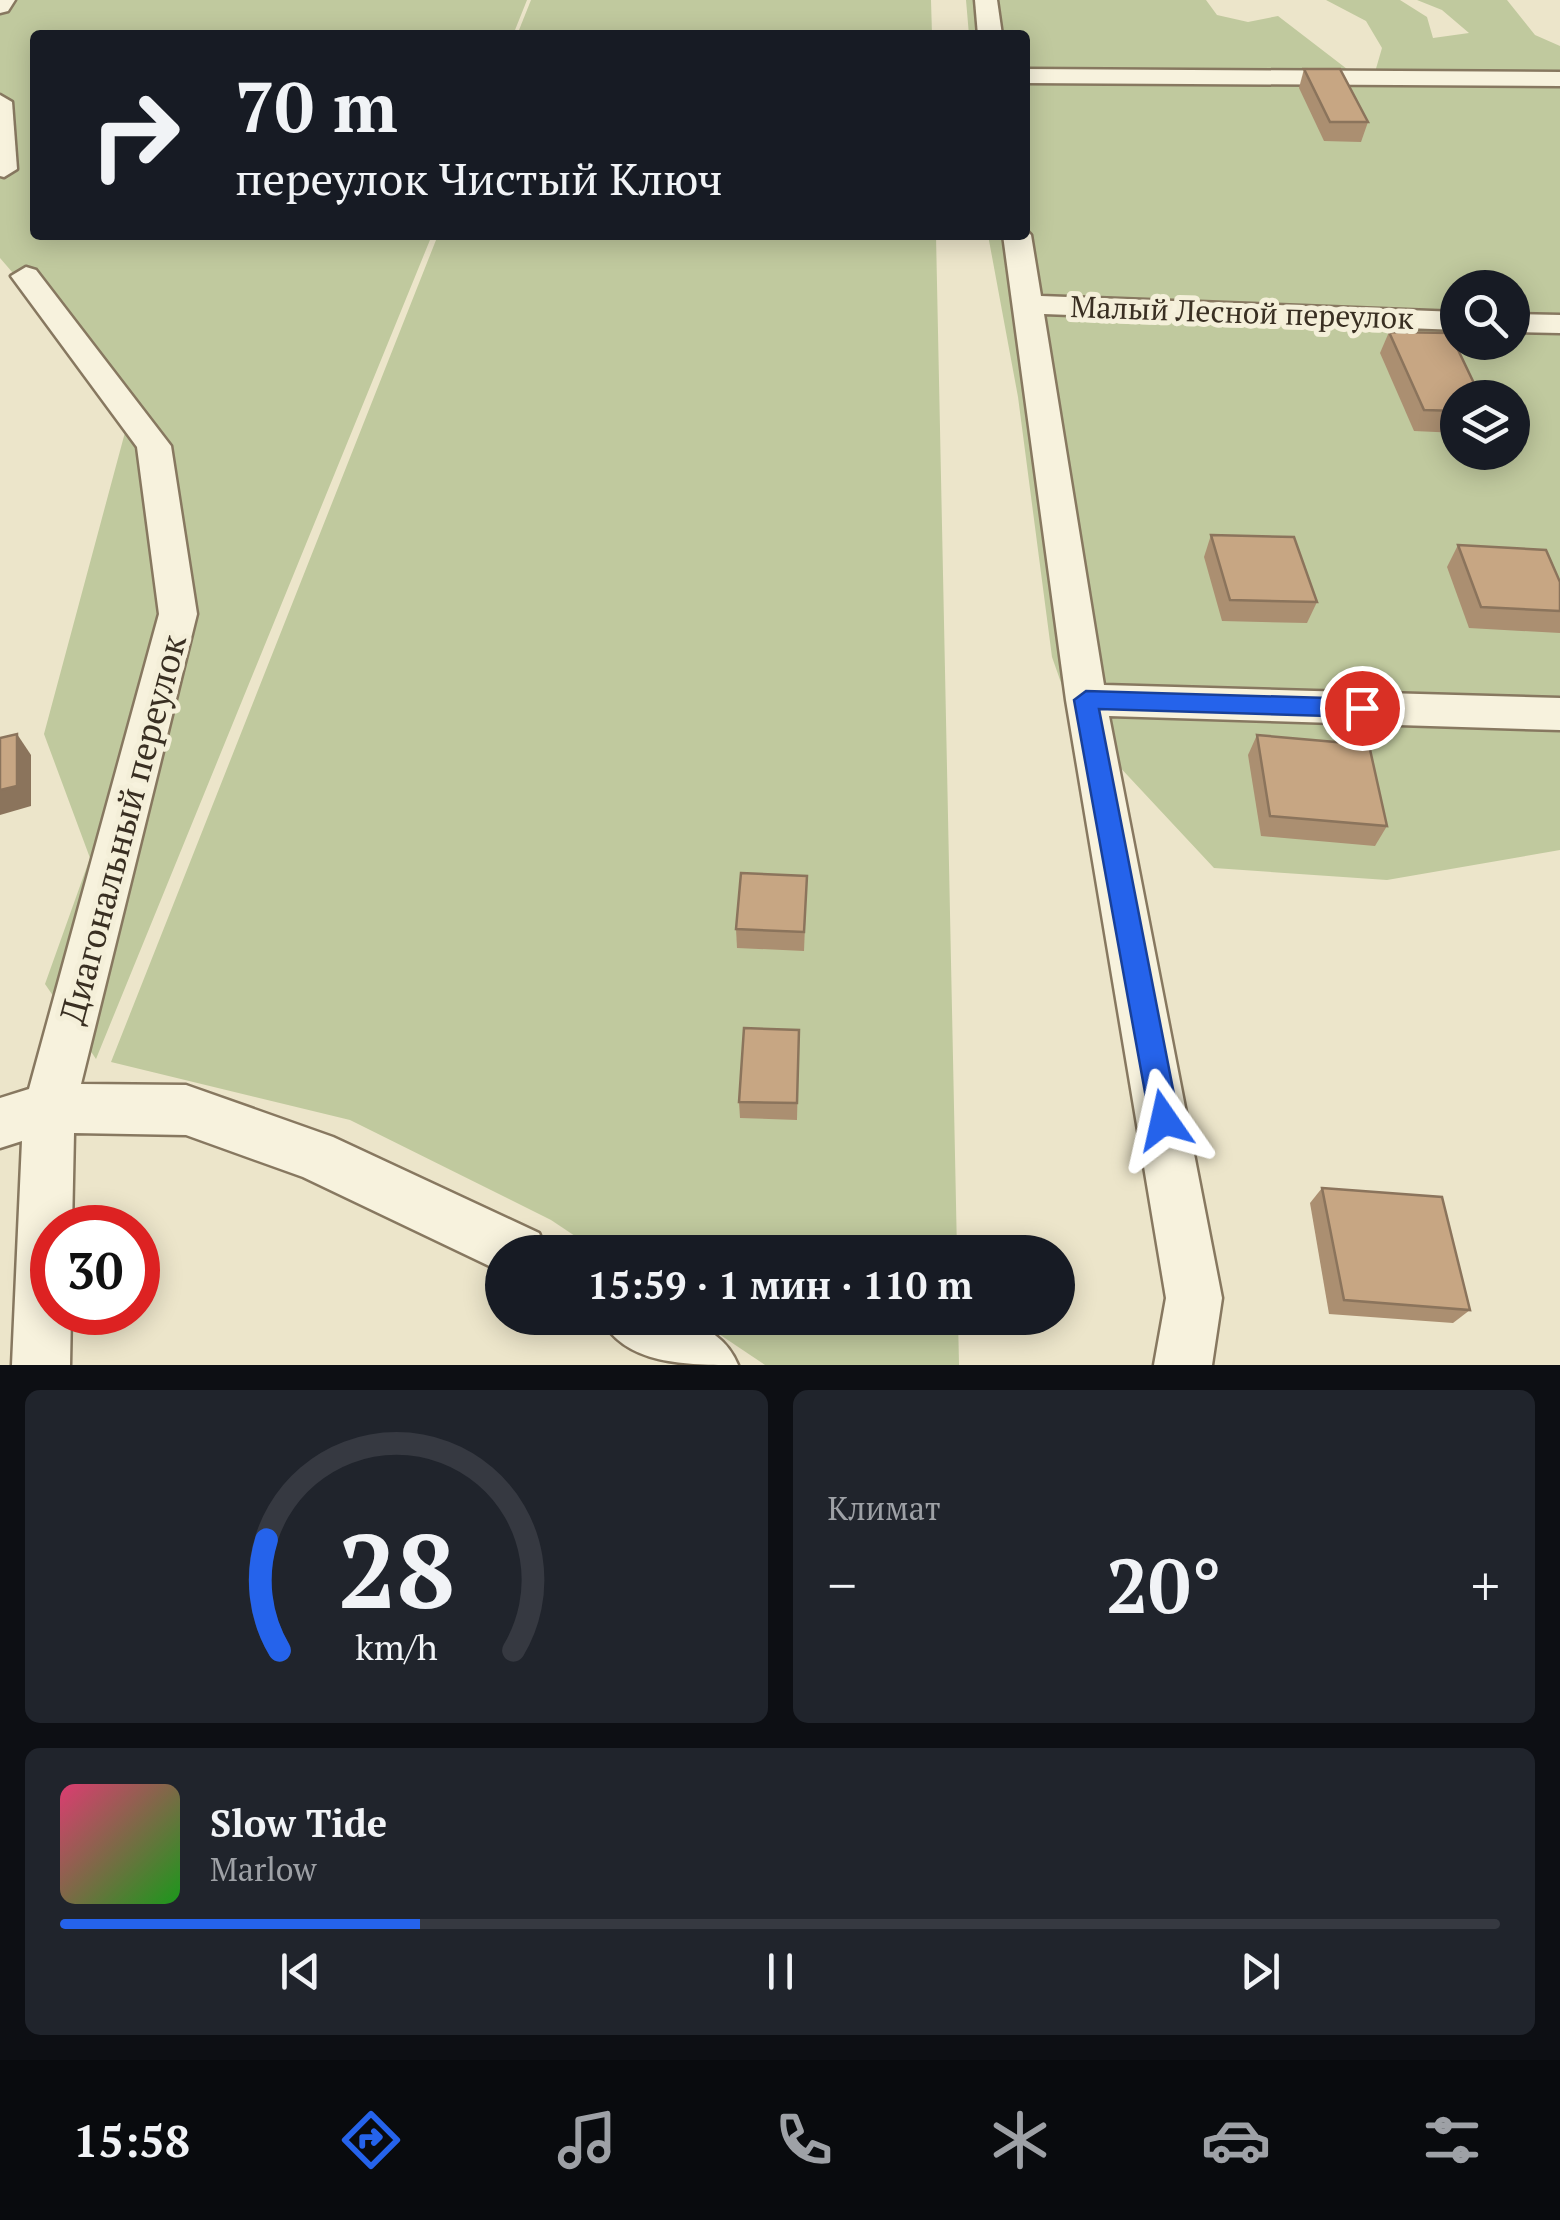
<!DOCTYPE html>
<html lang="ru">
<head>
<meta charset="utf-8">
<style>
	body { margin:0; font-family:"PT Serif",serif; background:#20242c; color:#f1f3f6; height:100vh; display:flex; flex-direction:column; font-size:38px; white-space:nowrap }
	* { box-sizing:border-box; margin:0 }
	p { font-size:32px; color:#9ea1a6 }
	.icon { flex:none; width:55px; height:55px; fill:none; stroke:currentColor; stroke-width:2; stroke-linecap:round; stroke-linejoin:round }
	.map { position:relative; height:1365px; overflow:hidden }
	.panel { display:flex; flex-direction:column; gap:25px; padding:25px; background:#0d0f14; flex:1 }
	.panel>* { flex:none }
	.top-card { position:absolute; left:30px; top:30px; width:1000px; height:210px; border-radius:10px; box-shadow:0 5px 25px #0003; background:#171b24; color:#f1f3f6; overflow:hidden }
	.fabs { position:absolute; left:1440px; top:270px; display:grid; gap:20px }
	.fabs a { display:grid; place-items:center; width:90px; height:90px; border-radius:50%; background:#171b24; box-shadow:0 5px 25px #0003; font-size:50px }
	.speed { position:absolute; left:30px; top:1205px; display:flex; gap:20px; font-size:50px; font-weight:700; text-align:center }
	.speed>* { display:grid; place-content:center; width:130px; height:130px; border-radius:50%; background:#171b24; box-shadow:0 5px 25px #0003; line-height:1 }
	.speed .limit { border:15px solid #d22; background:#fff; color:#111 }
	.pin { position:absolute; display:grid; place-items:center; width:85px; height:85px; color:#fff; margin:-42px; border:5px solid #fff; border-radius:50%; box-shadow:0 2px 10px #0007 }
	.me { position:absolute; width:110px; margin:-55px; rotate:349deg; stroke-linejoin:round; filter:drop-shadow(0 0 8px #0008) }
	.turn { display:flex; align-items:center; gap:35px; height:210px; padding:0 40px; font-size:45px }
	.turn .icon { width:130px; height:130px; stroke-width:2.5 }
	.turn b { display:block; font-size:70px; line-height:85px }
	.big { font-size:75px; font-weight:700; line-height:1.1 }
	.panel .card { flex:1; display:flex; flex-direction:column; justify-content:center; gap:15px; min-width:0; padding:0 35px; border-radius:15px; background:#20242c }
	.panel .dial { align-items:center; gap:0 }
	.dial svg { height:260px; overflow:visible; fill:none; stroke:#363941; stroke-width:7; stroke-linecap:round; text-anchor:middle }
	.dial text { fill:#f1f3f6; stroke:none }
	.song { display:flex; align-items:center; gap:30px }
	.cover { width:120px; height:120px; border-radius:15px; background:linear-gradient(135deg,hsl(340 70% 55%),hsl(120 70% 35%)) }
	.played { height:10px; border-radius:5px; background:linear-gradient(90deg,#2563eb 25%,#363941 25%) }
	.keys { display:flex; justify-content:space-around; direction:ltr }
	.heat { display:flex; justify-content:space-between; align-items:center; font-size:55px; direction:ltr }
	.panel .tiles { flex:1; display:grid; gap:25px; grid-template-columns:1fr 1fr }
	.card:last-child { grid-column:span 2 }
	.trip { position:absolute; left:485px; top:1235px; width:590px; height:100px; border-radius:50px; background:#171b24; box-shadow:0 5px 25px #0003; font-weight:700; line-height:100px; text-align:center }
	.tab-bar { display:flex; height:160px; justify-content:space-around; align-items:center; background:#090b0e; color:#9ea1a6 }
	.tab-bar .icon { width:70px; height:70px }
	.tab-bar .selected { color:#2563eb }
	.tab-bar b { font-size:45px; color:#f1f3f6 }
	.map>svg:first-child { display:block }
</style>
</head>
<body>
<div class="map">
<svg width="1560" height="1365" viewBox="0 0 1560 1365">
	<rect width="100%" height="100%" fill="#ece5ca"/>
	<g fill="#c0c99e" fill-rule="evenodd">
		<polygon points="0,0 527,0 513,35 35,35 35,235 432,235 96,1059 45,984 90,858 44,734 131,410 0,258"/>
		<polygon points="531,0 931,0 932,35 517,35"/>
		<path d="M966 0H1206L1217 15 1248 22 1278 16 1347 69 1375 72 1382 48 1366 21 1326 0H1400L1427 17 1433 38 1469 33 1442 10 1417 0H1507L1535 35 1560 46V850L1387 880 1214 868 1073 717 1052 657 1018 397 988 235H1025V35H969ZM1458 288H1512V342H1458ZM1458 398H1512V452H1458Z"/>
		<polygon points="438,235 936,235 957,1252 599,1252 551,1220 350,1120 111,1062"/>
		<polygon points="695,1318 958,1318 959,1365 765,1365"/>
	</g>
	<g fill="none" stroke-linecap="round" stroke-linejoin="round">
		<defs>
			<g id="minor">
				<polygon points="0,0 15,0 8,11 0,13"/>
				<polygon points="975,0 997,0 1002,35 978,35"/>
				<polygon points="1025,69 1560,72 1560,86 1025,83"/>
				<polygon points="0,95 12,102 17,169 4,177 0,176"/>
				<polygon points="1025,229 1031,235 1041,296 1458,312 1458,330 1044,314 1104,685 1560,698 1560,730 1109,716 1222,1298 1212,1365 1154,1365 1166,1298 1066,700 1003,235 1025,235"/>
				<polygon points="26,267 36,270 171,446 197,614 81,1084 186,1085 333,1137 539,1233 547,1252 502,1252 502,1272 303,1177 186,1135 74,1133 72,1228 52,1228 52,1312 71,1312 70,1365 12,1365 22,1141 0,1148 0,1098 29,1089 159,614 137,447 11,276"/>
				<polygon points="1512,314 1560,315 1560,333 1512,332"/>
				<path d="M601 1318C650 1315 716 1311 738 1365 687 1365 624 1365 601 1318Z"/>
			</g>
		</defs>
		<use href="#minor" stroke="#877860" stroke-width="5"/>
		<use href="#minor" fill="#f7f2dd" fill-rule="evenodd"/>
	</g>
	<g fill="#ab8f71">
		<polygon points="1304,69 1368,122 1361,142 1324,141 1299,88"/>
		<polygon points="1389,332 1458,398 1458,433 1414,431 1380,353"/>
		<polygon points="1211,535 1317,602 1307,623 1222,621 1204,557"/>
		<polygon points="1458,545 1560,582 1560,633 1469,628 1447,567"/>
		<polygon points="1257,735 1387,826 1375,846 1261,836 1248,755"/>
		<polygon points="807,876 804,951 737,948 736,929"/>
		<polygon points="799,1030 797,1120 740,1118 739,1102"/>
		<polygon points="1322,1188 1470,1310 1453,1323 1329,1314 1310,1203"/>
	</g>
	<polygon fill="#8b745c" points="17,734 31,755 31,806 0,815 0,790"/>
	<g fill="#c7a683" stroke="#8b745c" stroke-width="2.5">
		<polygon points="1304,69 1340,69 1368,122 1330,122"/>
		<polygon points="1389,332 1450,333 1481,398 1458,398 1458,411 1424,410"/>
		<polygon points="1211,535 1294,537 1317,602 1230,600"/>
		<polygon points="1458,545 1546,550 1560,582 1560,611 1481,607"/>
		<polygon points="17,734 17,786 0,790 0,738"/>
		<polygon points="1257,735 1369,745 1387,826 1270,816"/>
		<polygon points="741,873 807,876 804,932 736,929"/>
		<polygon points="744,1028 799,1030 797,1103 739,1102"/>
		<polygon points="1322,1188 1442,1197 1470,1310 1344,1300"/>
	</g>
	<polygon fill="#2563eb" stroke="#184099" stroke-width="2.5" points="1086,691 1362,699 1374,708 1362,717 1099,709 1179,1120 1175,1130 1164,1134 1154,1130 1150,1120 1074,700"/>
	<g text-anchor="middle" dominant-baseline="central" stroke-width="10" stroke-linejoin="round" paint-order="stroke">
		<g font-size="30" fill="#392f22" stroke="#f4efd9">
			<text transform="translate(1242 312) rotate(2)">Малый Лесной переулок</text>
		</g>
		<g font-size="35" fill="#392f22" stroke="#f4efd9">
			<text transform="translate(122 829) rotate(-75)">Диагональный переулок</text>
		</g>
	</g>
</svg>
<div class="fabs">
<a><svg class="icon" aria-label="search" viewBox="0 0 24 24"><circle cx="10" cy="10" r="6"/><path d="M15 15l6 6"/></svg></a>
<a><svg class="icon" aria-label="layers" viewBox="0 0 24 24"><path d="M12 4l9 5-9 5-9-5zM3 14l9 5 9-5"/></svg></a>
</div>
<div class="speed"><div class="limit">30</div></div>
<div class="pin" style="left:1362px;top:708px;background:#d93025"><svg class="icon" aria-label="arrive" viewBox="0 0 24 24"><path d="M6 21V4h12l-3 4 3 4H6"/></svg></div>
<svg class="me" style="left:1164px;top:1120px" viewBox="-20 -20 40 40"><path d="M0-17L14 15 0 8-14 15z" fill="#2563eb" stroke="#fff" stroke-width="4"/></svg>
<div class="trip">15:59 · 1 мин · 110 m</div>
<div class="top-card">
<div class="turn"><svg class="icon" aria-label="right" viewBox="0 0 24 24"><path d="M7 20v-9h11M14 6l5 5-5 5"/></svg><div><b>70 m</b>переулок Чистый Ключ</div></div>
</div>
</div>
<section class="panel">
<div class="tiles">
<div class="card dial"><svg viewBox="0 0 100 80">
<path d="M14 69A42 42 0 1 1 86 69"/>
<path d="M14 69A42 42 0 0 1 10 35" stroke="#2563eb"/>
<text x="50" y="56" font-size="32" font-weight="700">28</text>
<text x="50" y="72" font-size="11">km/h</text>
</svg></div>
<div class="card"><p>Климат</p>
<div class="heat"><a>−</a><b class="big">20°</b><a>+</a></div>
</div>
<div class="card">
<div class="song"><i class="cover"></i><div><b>Slow Tide</b><p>Marlow</p></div></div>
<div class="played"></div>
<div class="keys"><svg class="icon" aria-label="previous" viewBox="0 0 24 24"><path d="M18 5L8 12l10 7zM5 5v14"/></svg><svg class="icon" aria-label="pause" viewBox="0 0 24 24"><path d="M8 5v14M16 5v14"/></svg><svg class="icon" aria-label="next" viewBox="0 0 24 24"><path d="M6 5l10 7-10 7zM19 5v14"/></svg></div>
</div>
</div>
</section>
<nav class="tab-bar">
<b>15:58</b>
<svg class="icon selected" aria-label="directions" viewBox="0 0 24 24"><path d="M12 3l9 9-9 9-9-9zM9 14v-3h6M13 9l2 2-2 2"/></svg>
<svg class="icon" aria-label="music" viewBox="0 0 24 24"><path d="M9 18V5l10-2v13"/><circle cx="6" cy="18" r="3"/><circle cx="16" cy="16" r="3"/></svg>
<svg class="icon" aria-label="phone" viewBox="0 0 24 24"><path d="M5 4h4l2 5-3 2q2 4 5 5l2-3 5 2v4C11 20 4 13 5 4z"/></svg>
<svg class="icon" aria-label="climate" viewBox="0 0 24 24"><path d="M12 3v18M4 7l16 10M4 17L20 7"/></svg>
<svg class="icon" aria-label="car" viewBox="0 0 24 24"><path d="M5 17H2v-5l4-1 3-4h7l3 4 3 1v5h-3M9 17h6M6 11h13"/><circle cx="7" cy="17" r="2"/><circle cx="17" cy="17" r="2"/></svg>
<svg class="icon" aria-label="filters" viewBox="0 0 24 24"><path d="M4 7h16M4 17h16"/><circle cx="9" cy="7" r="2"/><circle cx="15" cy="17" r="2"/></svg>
</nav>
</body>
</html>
